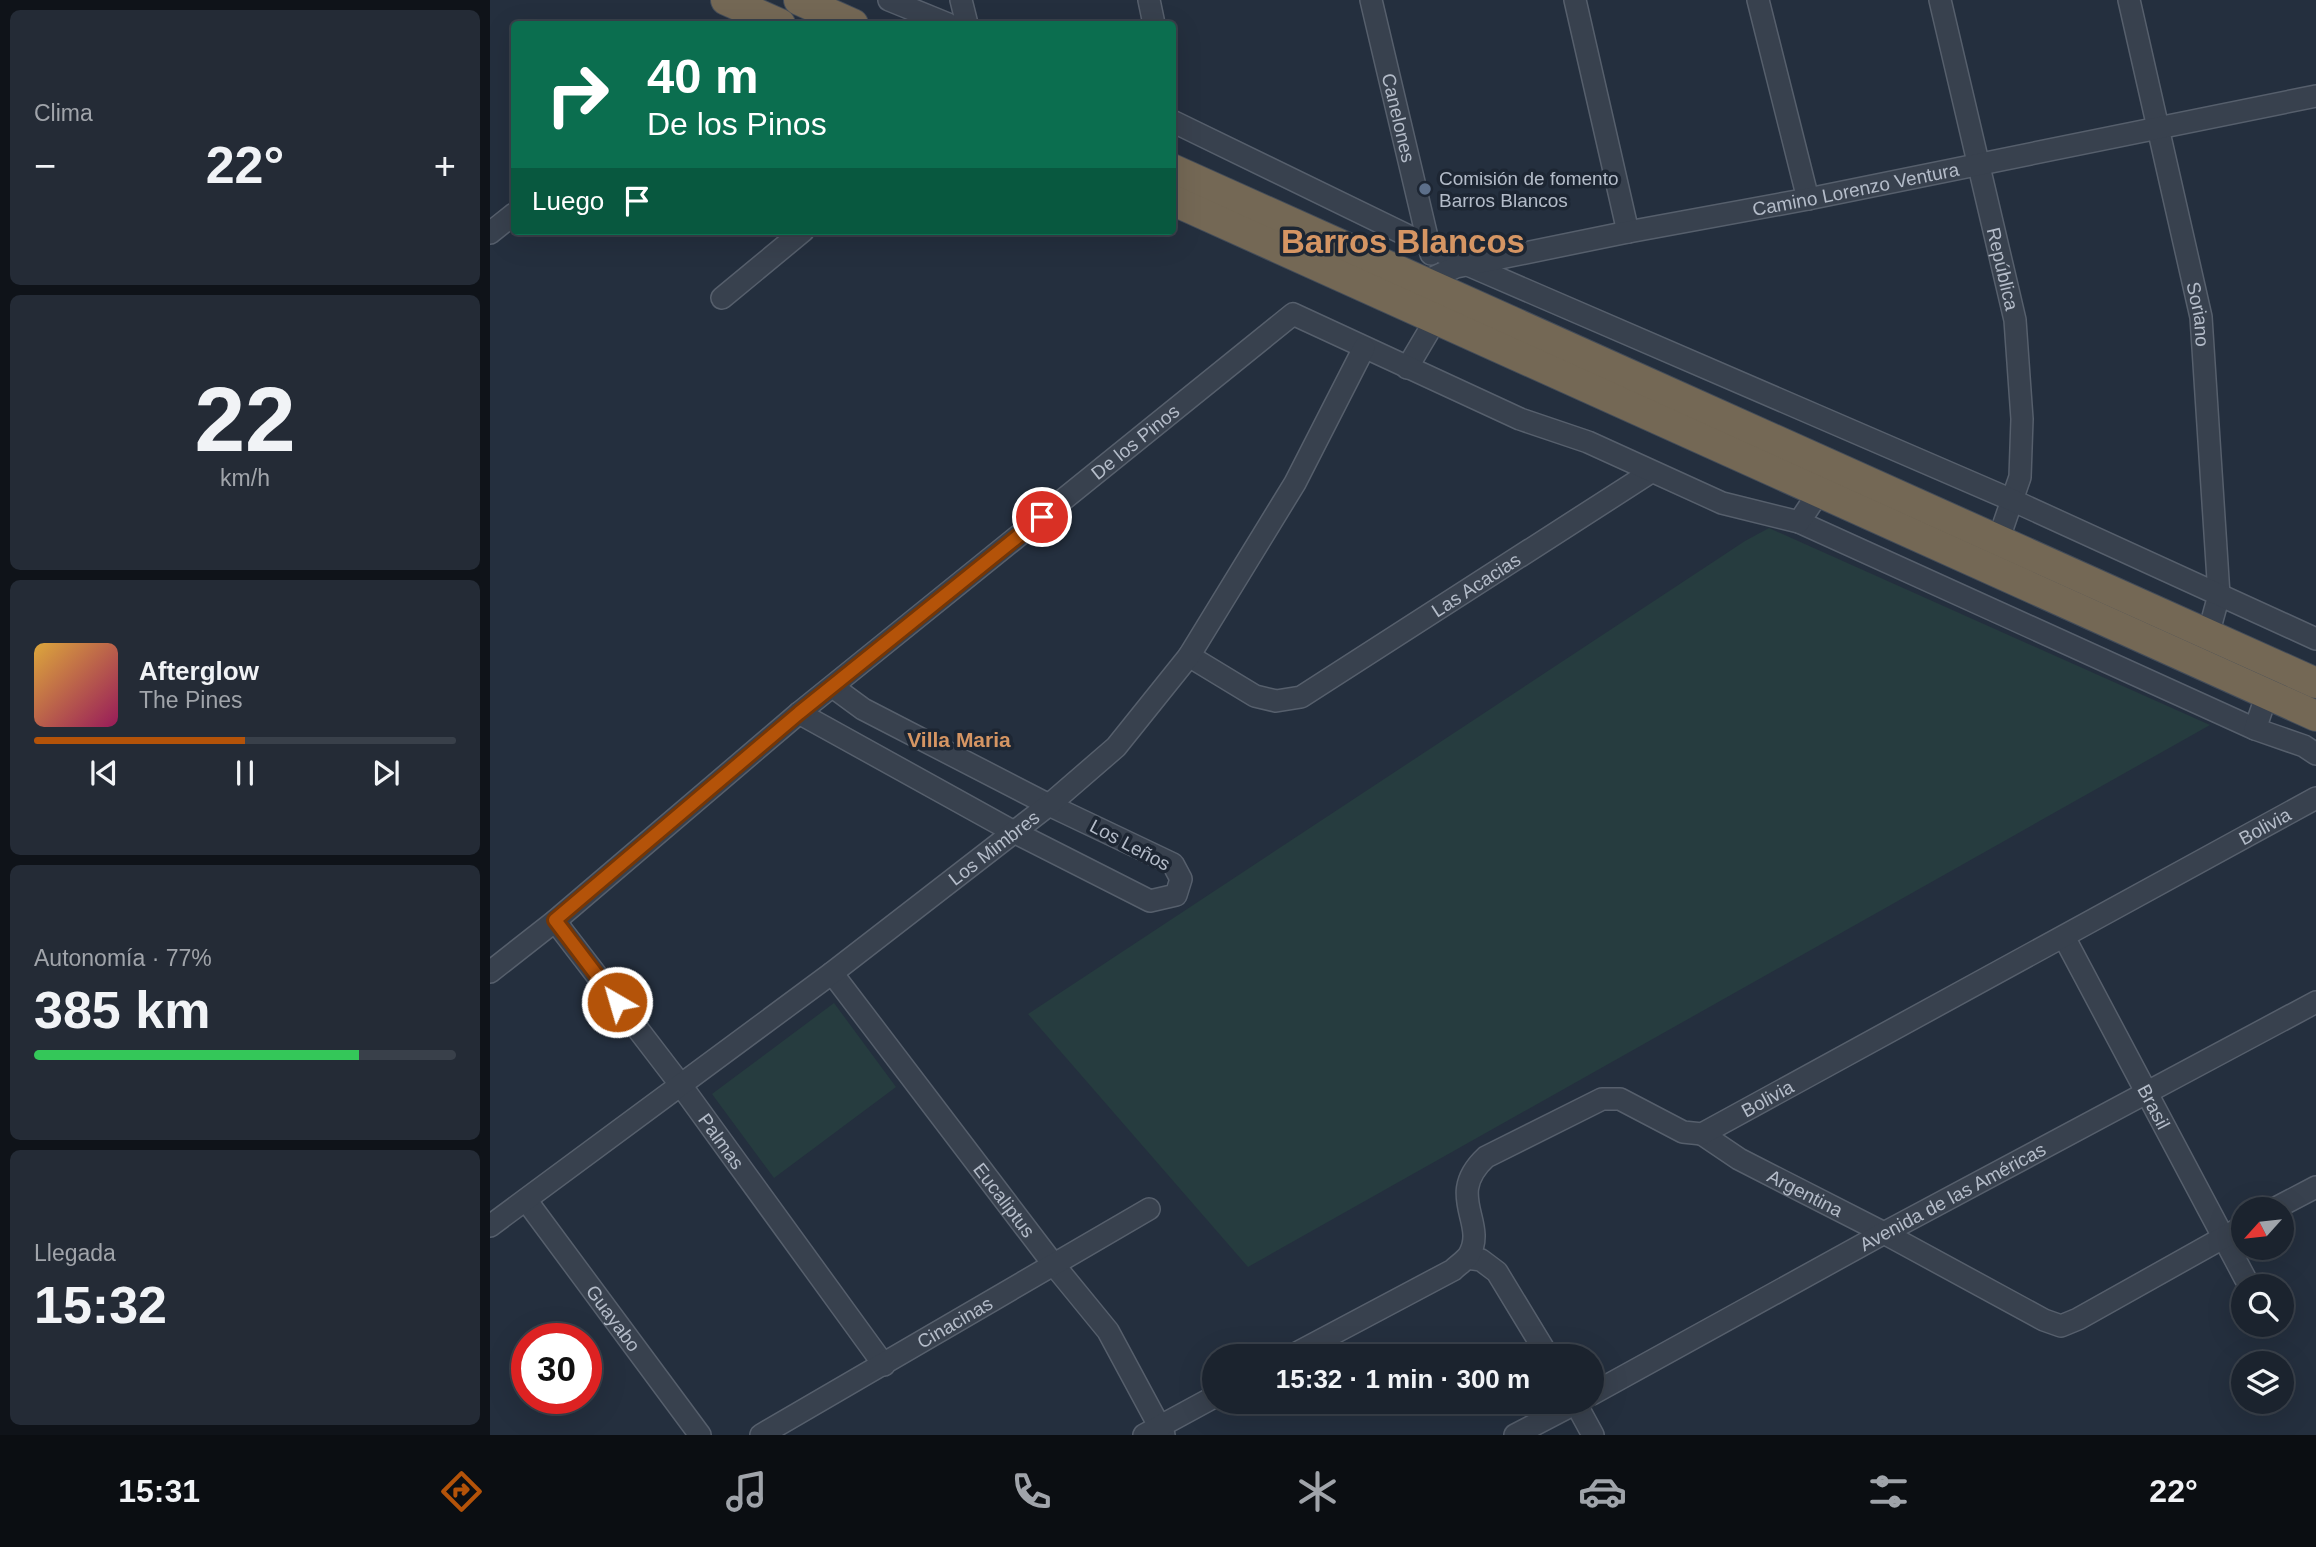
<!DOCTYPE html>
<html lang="es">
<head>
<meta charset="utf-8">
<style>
	body { margin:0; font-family:Arial,sans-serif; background:#242b36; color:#f1f3f6; height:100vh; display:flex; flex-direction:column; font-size:26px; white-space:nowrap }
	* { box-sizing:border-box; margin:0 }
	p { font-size:23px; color:#a0a4aa }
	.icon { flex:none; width:38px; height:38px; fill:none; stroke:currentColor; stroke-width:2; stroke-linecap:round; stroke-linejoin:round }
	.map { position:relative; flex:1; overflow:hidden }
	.side { display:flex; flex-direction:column; gap:10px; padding:10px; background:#0f1319; width:490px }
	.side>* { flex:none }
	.guide { position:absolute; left:21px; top:21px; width:665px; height:214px; border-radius:7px; box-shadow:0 7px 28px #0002,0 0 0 2px #39404a; background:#0b6e4f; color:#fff; overflow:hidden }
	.needle { width:46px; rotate:243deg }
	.controls { position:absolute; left:1741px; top:1197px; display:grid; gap:14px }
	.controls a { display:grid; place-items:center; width:63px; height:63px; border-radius:50%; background:#1b232e; box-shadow:0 7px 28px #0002,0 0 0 2px #39404a; font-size:35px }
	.speed { position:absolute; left:21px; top:1323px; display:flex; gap:14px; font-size:35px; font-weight:700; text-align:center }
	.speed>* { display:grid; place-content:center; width:91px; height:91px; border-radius:50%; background:#1b232e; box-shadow:0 7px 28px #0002,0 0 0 2px #39404a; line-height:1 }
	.speed .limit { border:10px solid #d22; background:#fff; color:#111 }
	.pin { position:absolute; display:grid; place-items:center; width:60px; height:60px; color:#fff; margin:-30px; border:4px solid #fff; border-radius:50%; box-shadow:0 2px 7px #0007 }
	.me { position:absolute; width:77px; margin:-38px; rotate:322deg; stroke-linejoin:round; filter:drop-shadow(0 0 5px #0008) }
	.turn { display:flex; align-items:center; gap:24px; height:147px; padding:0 21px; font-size:32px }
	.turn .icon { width:91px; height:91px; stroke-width:2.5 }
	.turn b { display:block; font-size:49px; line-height:60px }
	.then { display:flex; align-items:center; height:66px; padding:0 21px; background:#0003; gap:14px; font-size:26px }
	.big { font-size:52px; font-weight:600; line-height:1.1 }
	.side .tile { flex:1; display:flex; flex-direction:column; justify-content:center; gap:10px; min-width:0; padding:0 24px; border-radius:10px; background:#242b36 }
	.side .dial { align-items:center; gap:0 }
	.dial b { font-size:91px; line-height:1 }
	.song { display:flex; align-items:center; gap:21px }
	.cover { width:84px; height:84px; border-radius:10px; background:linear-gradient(135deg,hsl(40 70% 55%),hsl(330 70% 35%)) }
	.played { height:7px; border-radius:4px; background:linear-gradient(90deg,#b45309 50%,#39404a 50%) }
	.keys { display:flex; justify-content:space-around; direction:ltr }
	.heat { display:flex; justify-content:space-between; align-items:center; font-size:38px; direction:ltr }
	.charge { height:10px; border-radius:5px; background:linear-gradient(90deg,#34c759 77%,#39404a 0) }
	.trip { position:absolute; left:712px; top:1344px; width:402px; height:70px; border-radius:35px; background:#1b232e; box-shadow:0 7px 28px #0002,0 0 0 2px #39404a; font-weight:600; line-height:70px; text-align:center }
	.dock { display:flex; height:112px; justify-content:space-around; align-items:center; background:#0b0e12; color:#a0a4aa }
	.dock .icon { width:49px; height:49px }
	.dock .current { color:#b45309 }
	.dock b { font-size:32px; color:#f1f3f6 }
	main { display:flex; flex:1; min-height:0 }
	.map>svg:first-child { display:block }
</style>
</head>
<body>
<main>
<section class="side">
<div class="tile"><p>Clima</p>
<div class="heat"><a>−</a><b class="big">22°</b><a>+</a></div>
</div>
<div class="tile dial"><b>22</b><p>km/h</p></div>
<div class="tile">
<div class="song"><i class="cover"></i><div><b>Afterglow</b><p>The Pines</p></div></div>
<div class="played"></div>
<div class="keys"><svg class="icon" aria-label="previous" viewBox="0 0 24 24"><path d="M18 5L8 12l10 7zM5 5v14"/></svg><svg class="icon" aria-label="pause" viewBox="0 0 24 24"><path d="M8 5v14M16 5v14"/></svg><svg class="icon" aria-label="next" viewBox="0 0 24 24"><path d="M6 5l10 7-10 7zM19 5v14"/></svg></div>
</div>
<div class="tile"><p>Autonomía · 77%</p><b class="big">385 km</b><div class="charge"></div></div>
<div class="tile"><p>Llegada</p><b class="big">15:32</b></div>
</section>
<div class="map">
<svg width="1826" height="1435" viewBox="0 0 1826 1435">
	<rect width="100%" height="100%" fill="#242f3e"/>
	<g fill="#263c3f">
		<polygon points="1279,528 1720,725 758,1267 538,1014 1255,541"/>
		<polygon points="344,1003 406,1087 284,1178 222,1094"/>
	</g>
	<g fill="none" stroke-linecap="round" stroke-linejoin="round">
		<defs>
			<g id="minor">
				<polyline points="399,0 458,24"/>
				<polyline points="471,0 477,24"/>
				<polyline points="659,0 664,24"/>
				<path id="s1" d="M881 0 941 254"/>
				<polyline points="1085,0 1138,232"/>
				<polyline points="1268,0 1318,199"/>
				<path id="s2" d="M1450 0 1525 320 1532 419 1530 477 1508 541"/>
				<path id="s3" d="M1639 0 1711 317 1729 595 1718 635"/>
				<polyline points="682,121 978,265 1524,501 1826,639"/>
				<polyline points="0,233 24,214"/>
				<path id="s4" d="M929 290 934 282 966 267 1138 232 1318 199 1826 96"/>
				<polyline points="232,298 313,231"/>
				<polyline points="917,368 946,319"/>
				<polyline points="1309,522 1765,729"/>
				<path id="s5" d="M699 656 765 696 786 701 811 697 1161 472"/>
				<polyline points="1777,694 1765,729 1814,746 1826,754"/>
				<polyline points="309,713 524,832 660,901 686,895 691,879 683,864 559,805 373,709 343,687"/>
				<path id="s6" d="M65 921 190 1084 394 1365"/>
				<path id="s7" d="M1574 937 1755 1278"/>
				<path id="s8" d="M0 972 65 921 309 713 803 314 1030 419 1098 442 1232 503 1309 522 1329 492"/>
				<path id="s9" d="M342 973 564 1265 618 1331 674 1435"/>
				<path id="s10" d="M1212 1134 1249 1159 1394 1233 1554 1320 1571 1326 1588 1319 1754 1226"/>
				<path id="s11" d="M36 1200 210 1435"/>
				<polyline points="1784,1209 1826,1187"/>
				<path id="s12" d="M0 1226 342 973 559 805 626 747 699 656 805 483 874 348"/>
				<polyline points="977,1258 991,1260 1007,1272 1058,1356"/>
				<path id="s13" d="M801 1356 963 1270C968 1265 975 1261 979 1255 998 1222 954 1196 996 1157L1112 1099H1130L1193 1132 1212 1134 1826 798"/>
				<path id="s14" d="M1102 1394 1394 1233 1826 1002"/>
				<polyline points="1085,1402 1103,1435"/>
				<path id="s15" d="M271 1435 659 1209"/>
				<polyline points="654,1435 724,1397"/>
				<polyline points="1025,1435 1088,1402"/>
			</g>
			<g id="highway">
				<polyline points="236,0 290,24"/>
				<polyline points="309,0 363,24"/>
				<polyline points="682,169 1826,683"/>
				<polyline points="682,200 1826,716"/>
			</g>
		</defs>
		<use href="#minor" stroke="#565f6c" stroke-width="24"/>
		<use href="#highway" stroke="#434c59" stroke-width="32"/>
		<use href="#minor" stroke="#38414e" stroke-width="21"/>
		<use href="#highway" stroke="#746855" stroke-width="30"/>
	</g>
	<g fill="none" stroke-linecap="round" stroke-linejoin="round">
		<defs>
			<polyline id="route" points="127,1002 65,920 309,713 552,517"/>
		</defs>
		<use href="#route" stroke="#753606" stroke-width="18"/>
		<use href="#route" stroke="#b45309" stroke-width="12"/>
	</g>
	<circle fill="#5c6f8a" stroke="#1d2633" stroke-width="2.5" cx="935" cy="189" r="7"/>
	<g text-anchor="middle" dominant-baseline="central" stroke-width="7" stroke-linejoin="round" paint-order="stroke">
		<g font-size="19" fill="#b4bcc9" stroke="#1d2633">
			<text stroke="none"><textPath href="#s1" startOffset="121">Canelones</textPath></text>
			<text stroke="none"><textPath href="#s4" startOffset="452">Camino Lorenzo Ventura</textPath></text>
			<text stroke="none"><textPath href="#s2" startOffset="276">República</textPath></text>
			<text stroke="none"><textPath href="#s3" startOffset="322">Soriano</textPath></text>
			<text stroke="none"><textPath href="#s8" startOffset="835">De los Pinos</textPath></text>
			<text stroke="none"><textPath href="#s5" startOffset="332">Las Acacias</textPath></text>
			<text stroke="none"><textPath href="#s13" startOffset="1190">Bolivia</textPath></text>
			<text transform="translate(640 845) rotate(28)">Los Leños</text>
			<text stroke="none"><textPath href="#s12" startOffset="630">Los Mimbres</textPath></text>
			<text stroke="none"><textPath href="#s13" startOffset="623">Bolivia</textPath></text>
			<text stroke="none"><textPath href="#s7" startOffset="192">Brasil</textPath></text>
			<text stroke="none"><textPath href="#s6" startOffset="276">Palmas</textPath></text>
			<text stroke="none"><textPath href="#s10" startOffset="119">Argentina</textPath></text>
			<text stroke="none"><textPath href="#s14" startOffset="411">Avenida de las Américas</textPath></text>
			<text stroke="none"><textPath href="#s9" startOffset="285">Eucaliptus</textPath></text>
			<text stroke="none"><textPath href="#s11" startOffset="147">Guayabo</textPath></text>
			<text stroke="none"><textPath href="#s15" startOffset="224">Cinacinas</textPath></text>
		</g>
		<g font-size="19" fill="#b4bcc9" stroke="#1d2633" text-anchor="start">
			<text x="949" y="178">Comisión de fomento<tspan x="949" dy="22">Barros Blancos</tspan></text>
		</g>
		<g font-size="21" font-weight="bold" fill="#d59563" stroke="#1d2633">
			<text x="469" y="739">Villa Maria</text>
		</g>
		<g font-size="33" font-weight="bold" fill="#d59563" stroke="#1d2633">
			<text x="913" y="241">Barros Blancos</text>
		</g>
	</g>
</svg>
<div class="controls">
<a><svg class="needle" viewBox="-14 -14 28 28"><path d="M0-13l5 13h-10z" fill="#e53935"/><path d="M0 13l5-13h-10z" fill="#a0a4aa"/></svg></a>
<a><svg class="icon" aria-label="search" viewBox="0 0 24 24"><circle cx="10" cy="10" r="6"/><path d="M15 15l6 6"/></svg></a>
<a><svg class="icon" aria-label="layers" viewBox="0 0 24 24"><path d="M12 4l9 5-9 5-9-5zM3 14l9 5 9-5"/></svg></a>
</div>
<div class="speed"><div class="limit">30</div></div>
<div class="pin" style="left:552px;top:517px;background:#d93025"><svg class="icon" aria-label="arrive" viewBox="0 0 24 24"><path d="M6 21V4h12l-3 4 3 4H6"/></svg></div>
<svg class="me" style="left:127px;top:1002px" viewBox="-20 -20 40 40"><circle r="17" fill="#b45309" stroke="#fff" stroke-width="3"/><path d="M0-11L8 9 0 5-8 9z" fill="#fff"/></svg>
<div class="trip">15:32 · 1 min · 300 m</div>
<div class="guide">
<div class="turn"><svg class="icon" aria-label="right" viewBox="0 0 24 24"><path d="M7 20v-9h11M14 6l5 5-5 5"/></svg><div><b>40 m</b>De los Pinos</div></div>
<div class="then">Luego<svg class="icon" aria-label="arrive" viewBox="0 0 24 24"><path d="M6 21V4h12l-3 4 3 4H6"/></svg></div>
</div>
</div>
</main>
<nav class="dock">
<b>15:31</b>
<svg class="icon current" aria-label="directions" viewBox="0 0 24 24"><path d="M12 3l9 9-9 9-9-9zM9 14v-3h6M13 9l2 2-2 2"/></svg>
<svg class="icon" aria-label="music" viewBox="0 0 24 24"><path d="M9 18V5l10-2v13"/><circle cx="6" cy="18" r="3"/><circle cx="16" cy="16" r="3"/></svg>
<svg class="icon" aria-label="phone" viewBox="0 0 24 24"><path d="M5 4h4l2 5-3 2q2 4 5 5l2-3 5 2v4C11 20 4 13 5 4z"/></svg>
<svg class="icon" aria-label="climate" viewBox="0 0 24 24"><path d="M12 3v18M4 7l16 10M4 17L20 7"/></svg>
<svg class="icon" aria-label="car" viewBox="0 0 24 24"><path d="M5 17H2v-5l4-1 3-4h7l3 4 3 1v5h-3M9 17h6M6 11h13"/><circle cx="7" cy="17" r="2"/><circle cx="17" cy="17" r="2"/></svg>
<svg class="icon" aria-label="filters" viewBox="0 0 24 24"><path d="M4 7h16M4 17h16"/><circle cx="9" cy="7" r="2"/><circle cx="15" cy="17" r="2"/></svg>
<b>22°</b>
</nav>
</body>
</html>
